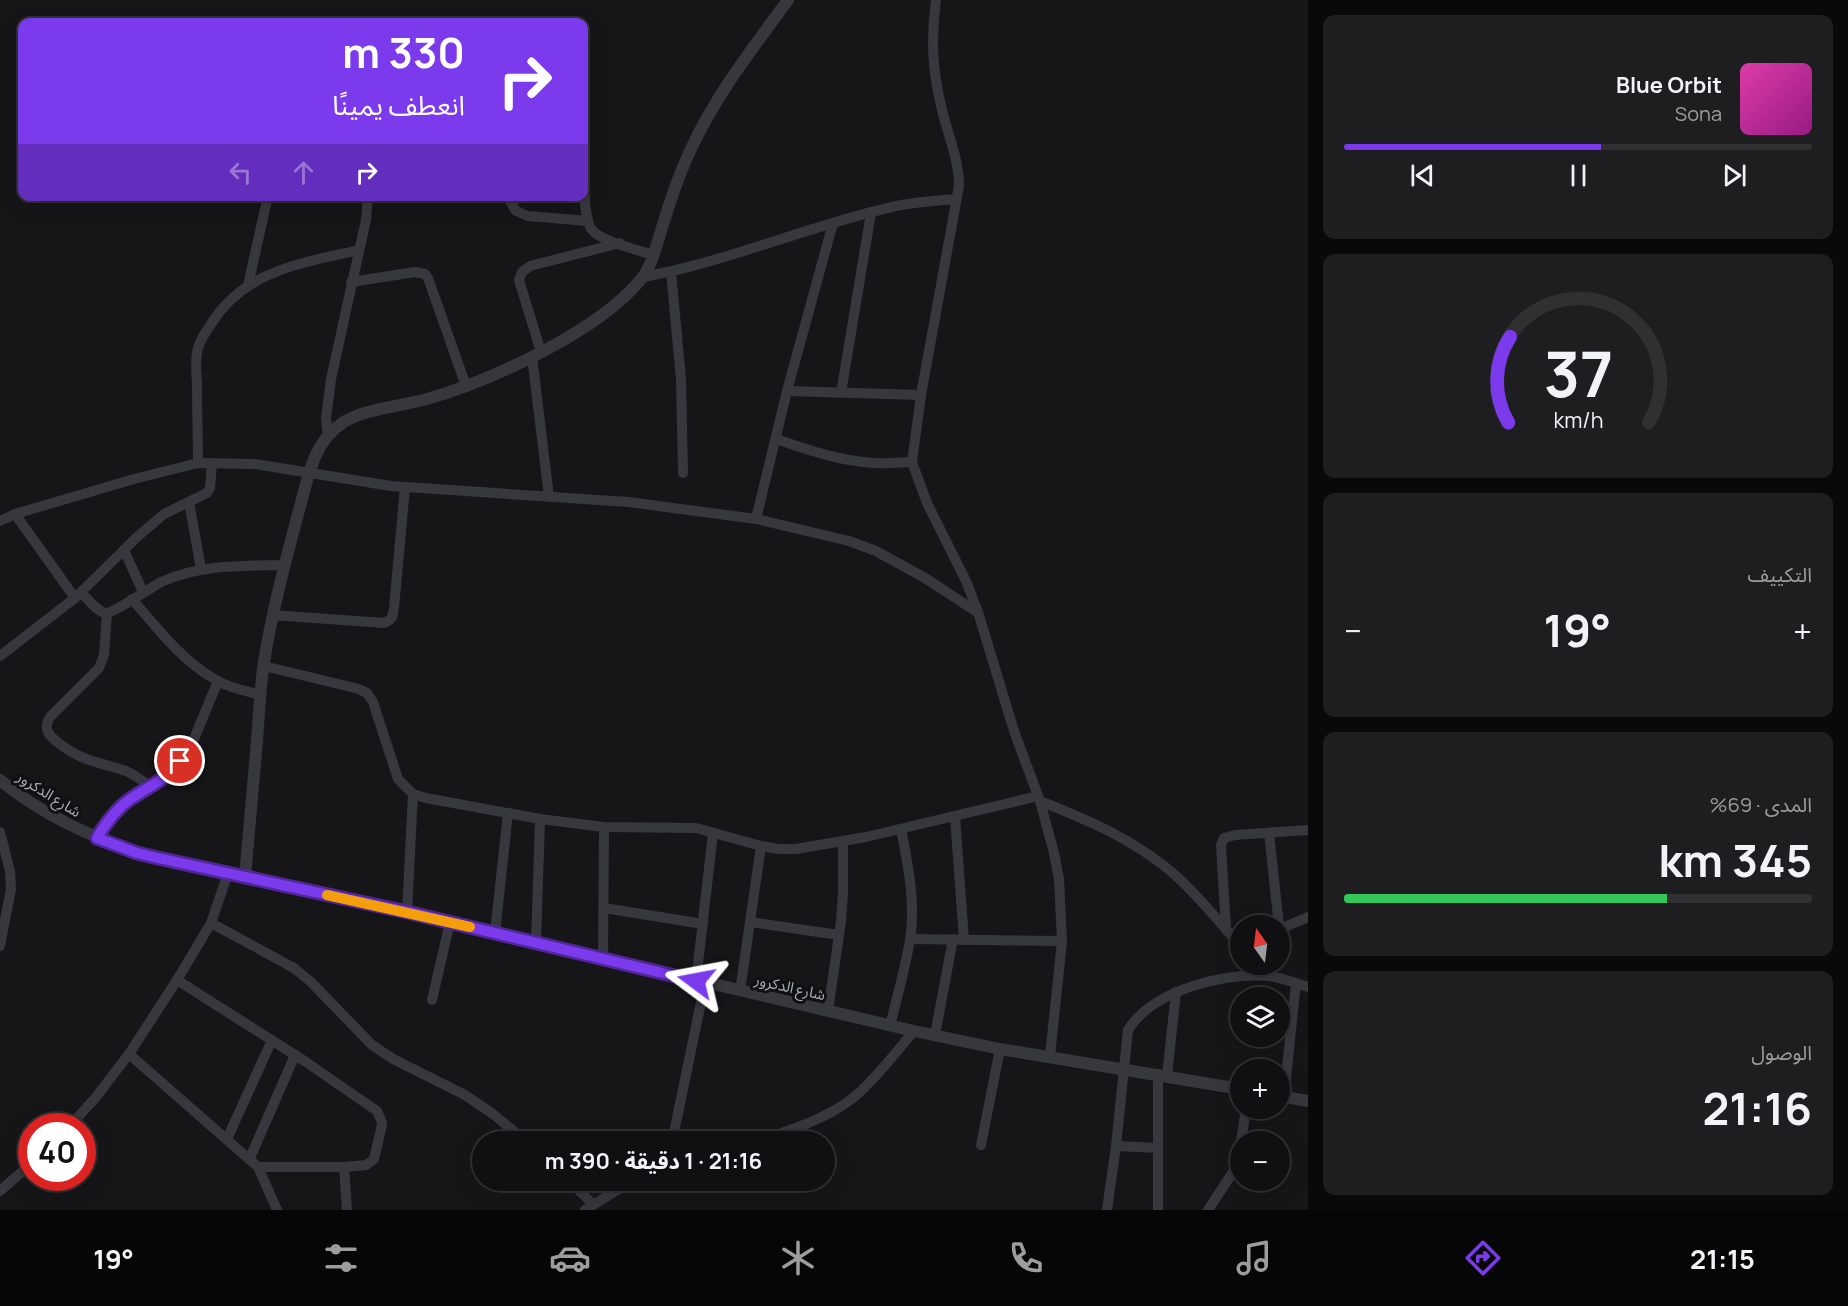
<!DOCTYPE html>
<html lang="ar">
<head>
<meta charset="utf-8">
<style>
	body { margin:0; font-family:Manrope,"Noto Sans Arabic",sans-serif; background:#1e1e20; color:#f1f3f6; direction:rtl; height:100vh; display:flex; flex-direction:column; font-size:22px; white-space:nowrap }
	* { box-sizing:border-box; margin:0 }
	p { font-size:20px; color:#9c9d9f }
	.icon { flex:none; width:33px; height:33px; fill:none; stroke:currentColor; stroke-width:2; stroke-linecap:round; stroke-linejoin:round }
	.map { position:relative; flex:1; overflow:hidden; direction:ltr }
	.details { display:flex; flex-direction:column; gap:15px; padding:15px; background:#09090a; width:540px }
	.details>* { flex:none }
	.hud { position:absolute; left:18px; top:18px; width:570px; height:183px; border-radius:12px; box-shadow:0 6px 24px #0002,0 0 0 2px #303032; direction:rtl; background:#7c3aed; color:#fff; overflow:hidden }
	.needle { width:39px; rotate:346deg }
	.controls { position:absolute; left:1230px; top:915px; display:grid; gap:12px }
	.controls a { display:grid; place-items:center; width:60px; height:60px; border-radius:50%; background:#101012; box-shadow:0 6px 24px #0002,0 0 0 2px #303032; font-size:30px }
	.speed { position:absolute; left:18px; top:1113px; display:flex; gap:12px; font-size:30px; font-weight:700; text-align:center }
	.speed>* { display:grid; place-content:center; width:78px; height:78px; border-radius:50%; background:#101012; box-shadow:0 6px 24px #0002,0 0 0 2px #303032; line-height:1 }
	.speed .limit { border:9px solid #d22; background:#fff; color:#111 }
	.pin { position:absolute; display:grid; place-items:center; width:51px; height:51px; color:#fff; margin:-26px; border:3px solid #fff; border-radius:50%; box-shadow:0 2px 6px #0007 }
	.me { position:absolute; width:66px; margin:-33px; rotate:283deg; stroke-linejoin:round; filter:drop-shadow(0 0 4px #0008) }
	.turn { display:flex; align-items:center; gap:21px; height:126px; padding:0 24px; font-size:27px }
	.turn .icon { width:78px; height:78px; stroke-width:2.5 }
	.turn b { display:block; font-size:42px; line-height:51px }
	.lanes { display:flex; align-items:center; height:57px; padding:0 24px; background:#0003; justify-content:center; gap:30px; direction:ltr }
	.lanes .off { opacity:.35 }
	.big { font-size:45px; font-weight:700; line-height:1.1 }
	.details .widget { flex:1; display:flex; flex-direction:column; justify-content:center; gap:9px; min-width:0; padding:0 21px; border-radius:12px; background:#1e1e20 }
	.details .dial { align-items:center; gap:0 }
	.dial svg { height:156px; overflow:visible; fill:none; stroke:#303032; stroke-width:7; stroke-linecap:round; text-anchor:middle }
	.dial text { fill:#f1f3f6; stroke:none }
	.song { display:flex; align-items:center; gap:18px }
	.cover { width:72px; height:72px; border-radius:9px; background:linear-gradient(135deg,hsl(320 70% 55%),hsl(310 70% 35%)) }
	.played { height:6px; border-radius:3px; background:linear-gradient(90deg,#7c3aed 55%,#303032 55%) }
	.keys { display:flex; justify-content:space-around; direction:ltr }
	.heat { display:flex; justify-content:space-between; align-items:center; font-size:33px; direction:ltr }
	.charge { height:9px; border-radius:4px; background:linear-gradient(90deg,#34c759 69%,#303032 0) }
	.trip { position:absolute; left:472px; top:1131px; width:363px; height:60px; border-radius:30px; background:#101012; box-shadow:0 6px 24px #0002,0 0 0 2px #303032; font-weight:700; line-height:60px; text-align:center; direction:rtl }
	.dock { display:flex; height:96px; justify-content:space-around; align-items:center; background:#060607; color:#9c9d9f }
	.dock .icon { width:42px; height:42px }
	.dock .current { color:#7c3aed }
	.dock b { font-size:27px; color:#f1f3f6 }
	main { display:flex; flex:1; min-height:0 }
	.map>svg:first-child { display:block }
</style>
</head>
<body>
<main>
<section class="details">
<div class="widget">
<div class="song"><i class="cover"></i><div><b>Blue Orbit</b><p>Sona</p></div></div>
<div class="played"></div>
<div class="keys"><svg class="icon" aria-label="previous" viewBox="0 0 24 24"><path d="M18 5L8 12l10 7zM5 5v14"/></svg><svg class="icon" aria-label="pause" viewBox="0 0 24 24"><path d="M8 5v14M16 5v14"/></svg><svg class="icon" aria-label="next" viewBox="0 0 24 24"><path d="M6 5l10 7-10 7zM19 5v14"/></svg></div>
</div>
<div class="widget dial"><svg viewBox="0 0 100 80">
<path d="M14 69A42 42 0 1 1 86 69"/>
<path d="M14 69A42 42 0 0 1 15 25" stroke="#7c3aed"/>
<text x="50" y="56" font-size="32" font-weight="700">37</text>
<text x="50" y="72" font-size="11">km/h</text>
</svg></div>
<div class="widget"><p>التكييف</p>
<div class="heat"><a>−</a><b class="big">19°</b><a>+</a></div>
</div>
<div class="widget"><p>المدى · 69%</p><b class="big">345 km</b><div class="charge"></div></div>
<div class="widget"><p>الوصول</p><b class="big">21:16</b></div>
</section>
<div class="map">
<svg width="1308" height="1210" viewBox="0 0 1308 1210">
	<rect width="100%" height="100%" fill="#161618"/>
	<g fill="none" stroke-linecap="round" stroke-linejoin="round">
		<g stroke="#37383d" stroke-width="10">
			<path d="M936 0C931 41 932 69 942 110 948 135 959 160 959 186L921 395 912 462 927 503 966 581 978 612 1014 731 1040 801 1054 853 1059 879 1062 941 1050 1056"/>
			<path d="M584 180C585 195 584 213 590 227 597 241 638 250 654 255"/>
			<polyline points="507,196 516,211 528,216 588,221"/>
			<polyline points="671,272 681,379 683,473"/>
			<path d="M643 277C727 262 808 226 892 207 913 202 934 201 956 199"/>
			<polyline points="351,282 415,272 425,274 428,278 466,386"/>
			<polyline points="248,285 268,196"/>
			<polyline points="541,352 519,280 522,272 530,266 620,243"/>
			<polyline points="532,356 549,497"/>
			<polyline points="787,391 921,395"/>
			<polyline points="841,393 871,213"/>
			<polyline points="328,435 326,418 331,379 366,220 368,196"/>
			<path d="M776 439C808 450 840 461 874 463 886 464 899 462 912 462"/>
			<path d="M198 463C198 438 197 414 197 389 197 377 195 364 197 352 199 341 205 333 211 324 245 270 302 263 359 250"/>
			<polyline points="189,502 201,569"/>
			<polyline points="15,514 75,598"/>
			<polyline points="756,519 787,391 833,223"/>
			<polyline points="0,521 15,514 134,479 198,463 255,464 391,486 628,502 756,519 849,541 876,551 925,578 977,612"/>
			<polyline points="124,550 143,592"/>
			<path d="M81 592C87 598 96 611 105 613 113 614 150 588 161 582 201 564 241 566 284 565"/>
			<path d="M132 599C157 628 182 661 216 680 229 688 246 691 261 695"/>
			<path d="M107 613 104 655 99 668 50 717C42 729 50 737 60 744 83 762 100 762 126 771 135 775 143 781 151 787"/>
			<path d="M272 615 384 623C392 620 393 616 394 608L405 487"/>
			<polyline points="0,656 75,598 137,537 164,514 207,493 210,488 212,463"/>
			<polyline points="264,666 359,689 367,693 373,702 398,779 413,794 426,798 540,819 604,827 696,828 761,846 779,849 796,849 866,837 1038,796"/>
			<path d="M1040 801C1088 820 1135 840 1174 874 1198 895 1218 921 1240 945"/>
			<polyline points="955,817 964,940"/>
			<polyline points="0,832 10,871 11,889 0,946"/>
			<polyline points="1269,833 1279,926"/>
			<polyline points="97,839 115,812 134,796 174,770 194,739 218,681"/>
			<polyline points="604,908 703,924"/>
			<polyline points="407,912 413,794"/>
			<polyline points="750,922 839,935"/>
			<polyline points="211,923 294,968 311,982 372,1045 393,1059 465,1095 493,1114 527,1142"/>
			<polyline points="1280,929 1308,917"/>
			<polyline points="1226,930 1221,845 1224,838 1235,835 1308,830"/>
			<polyline points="495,933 508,813"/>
			<polyline points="910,939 1062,941"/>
			<polyline points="536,943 540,819"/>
			<polyline points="603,959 604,827"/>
			<polyline points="1259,964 1270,976"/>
			<polyline points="177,980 306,1062 377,1111 381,1120 382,1125 374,1159 366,1165 344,1167"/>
			<polyline points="696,981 713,833"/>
			<polyline points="740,991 761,846"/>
			<polyline points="432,1000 450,922"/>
			<polyline points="828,1011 841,921 843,893 843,841"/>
			<path d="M890 1026C897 997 905 969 910 940 916 903 908 865 901 829"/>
			<polyline points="935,1035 953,939"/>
			<polyline points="129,1054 258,1167 277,1210"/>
			<polyline points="1167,1076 1176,992"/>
			<polyline points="1284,1096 1296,983"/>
			<polyline points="70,1126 96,1097 129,1054 177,980 211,923 228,873"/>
			<polyline points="227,1139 272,1040"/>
			<polyline points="672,1142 705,983"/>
			<path d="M755 1142C790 1130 835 1117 862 1090 881 1072 897 1051 914 1031"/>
			<polyline points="1241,1142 1246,1108"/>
			<polyline points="981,1145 1000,1049"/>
			<polyline points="1116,1146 1158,1148"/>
			<polyline points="250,1158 295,1055"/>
			<polyline points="258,1167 344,1167 347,1210"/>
			<polyline points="568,1180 593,1204"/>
			<polyline points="0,1191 32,1163"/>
			<polyline points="585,1210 619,1189 641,1180"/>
			<path d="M1107 1210 1116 1146 1128 1030C1153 990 1223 973 1268 976 1281 977 1295 983 1308 987"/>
			<polyline points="1158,1210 1158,1074"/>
			<polyline points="1208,1210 1235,1169 1240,1143"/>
		</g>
		<g stroke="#37383d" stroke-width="12">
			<path d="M0 780C41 814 88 835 137 853L407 912 914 1031 1000 1049 1240 1089"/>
			<path d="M245 876C249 831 253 786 257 741 259 715 260 688 264 662 272 612 285 563 298 514 307 483 312 443 341 424 361 409 402 406 427 399 491 381 601 330 642 278 652 265 656 247 661 231 669 204 678 177 690 151 715 96 752 49 788 0"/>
			<polyline points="1280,1096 1308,1101"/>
		</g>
	</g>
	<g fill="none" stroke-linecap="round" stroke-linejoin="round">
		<defs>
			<path id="route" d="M180 761C169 778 151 785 135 796 118 806 107 821 97 838L137 853 158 858 407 912 696 981"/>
		</defs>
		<use href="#route" stroke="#51269a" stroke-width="15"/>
		<use href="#route" stroke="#7c3aed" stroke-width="10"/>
		<polyline stroke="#f59e0b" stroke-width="10" points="327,895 470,927"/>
	</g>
	<g text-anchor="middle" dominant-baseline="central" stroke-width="6" stroke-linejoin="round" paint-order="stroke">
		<g font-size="15" fill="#a8adb8" stroke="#111113">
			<text transform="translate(49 794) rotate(32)">شارع الدكرور</text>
			<text transform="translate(790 987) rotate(13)">شارع الدكرور</text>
		</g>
	</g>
</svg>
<div class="controls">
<a><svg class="needle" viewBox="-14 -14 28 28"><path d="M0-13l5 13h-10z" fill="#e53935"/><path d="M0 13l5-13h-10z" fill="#9c9d9f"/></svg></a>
<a><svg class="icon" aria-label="layers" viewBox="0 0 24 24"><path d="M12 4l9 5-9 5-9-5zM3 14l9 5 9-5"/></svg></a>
<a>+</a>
<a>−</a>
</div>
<div class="speed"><div class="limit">40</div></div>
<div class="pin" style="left:180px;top:761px;background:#d93025"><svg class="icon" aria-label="arrive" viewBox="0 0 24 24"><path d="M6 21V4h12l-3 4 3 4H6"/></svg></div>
<svg class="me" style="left:696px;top:981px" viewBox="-20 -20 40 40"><path d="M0-17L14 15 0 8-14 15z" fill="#7c3aed" stroke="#fff" stroke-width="4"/></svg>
<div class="trip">21:16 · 1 دقيقة · 390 m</div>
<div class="hud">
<div class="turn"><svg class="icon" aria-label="right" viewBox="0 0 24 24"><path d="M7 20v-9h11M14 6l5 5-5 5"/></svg><div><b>330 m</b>انعطف يمينًا</div></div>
<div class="lanes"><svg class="icon off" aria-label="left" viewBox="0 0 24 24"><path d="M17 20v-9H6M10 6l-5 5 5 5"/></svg><svg class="icon off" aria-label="ahead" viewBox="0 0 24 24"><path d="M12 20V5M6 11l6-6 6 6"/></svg><svg class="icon" aria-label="right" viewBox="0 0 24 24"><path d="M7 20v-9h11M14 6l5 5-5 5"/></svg></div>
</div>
</div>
</main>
<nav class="dock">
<b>21:15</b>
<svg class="icon current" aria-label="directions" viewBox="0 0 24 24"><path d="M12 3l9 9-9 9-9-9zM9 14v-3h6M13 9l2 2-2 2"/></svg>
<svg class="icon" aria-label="music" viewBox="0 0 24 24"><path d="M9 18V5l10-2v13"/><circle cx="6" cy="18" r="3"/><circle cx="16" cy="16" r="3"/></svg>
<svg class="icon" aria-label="phone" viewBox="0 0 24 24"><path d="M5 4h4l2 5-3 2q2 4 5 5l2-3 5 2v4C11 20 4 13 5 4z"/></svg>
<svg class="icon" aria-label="climate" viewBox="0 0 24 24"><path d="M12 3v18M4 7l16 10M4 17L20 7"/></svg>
<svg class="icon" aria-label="car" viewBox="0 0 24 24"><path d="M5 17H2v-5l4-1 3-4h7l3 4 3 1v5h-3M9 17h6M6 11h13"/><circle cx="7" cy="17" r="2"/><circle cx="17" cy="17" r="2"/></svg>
<svg class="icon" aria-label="filters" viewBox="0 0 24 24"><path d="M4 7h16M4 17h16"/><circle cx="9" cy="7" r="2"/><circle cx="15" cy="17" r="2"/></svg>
<b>19°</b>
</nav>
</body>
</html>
